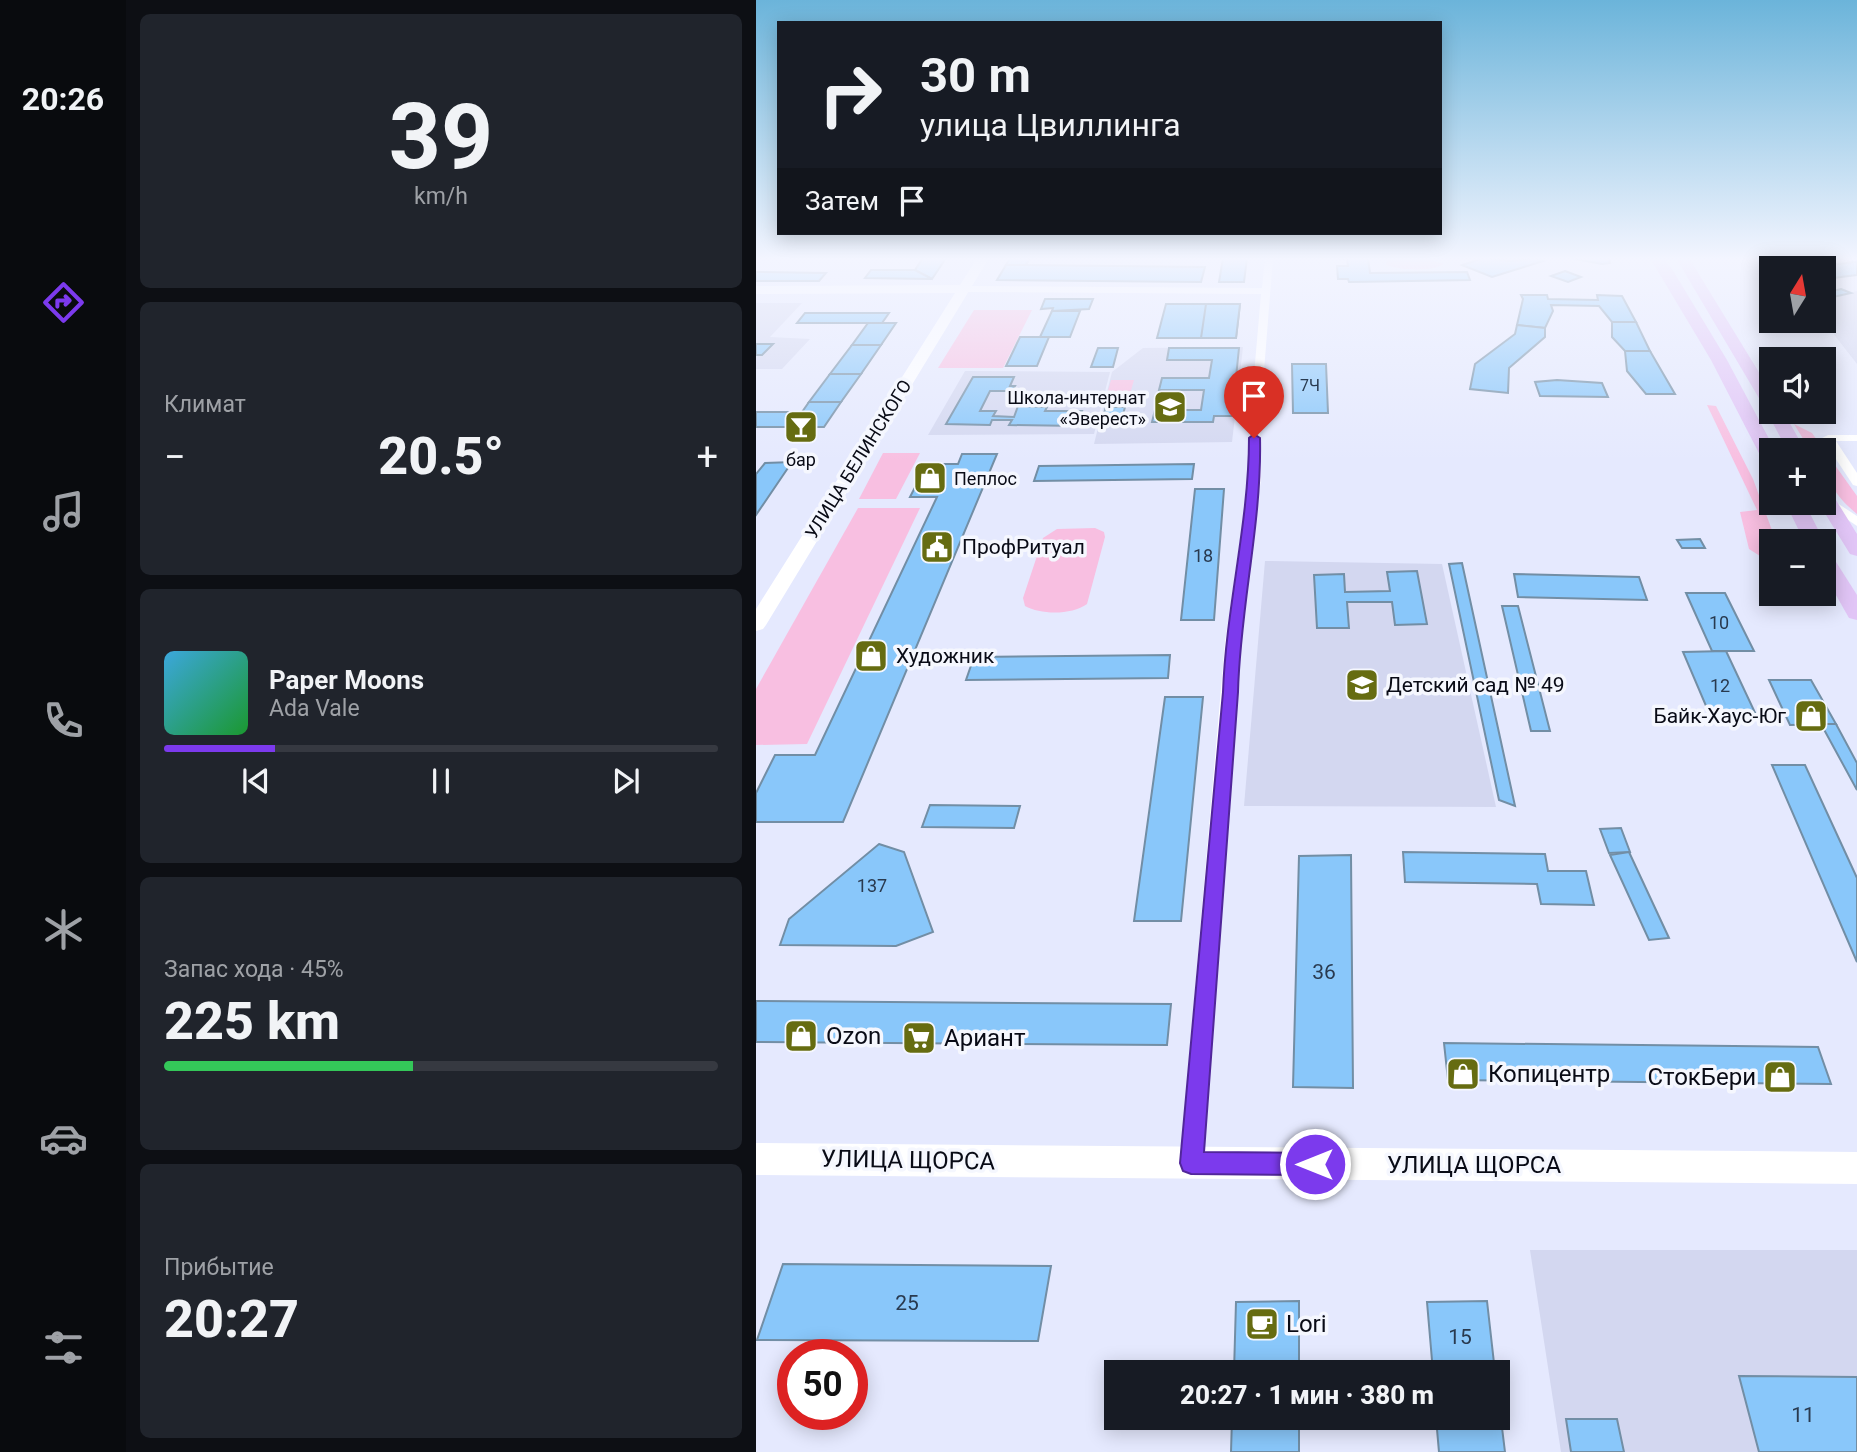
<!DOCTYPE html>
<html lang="ru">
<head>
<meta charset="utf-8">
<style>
	body { margin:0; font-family:Roboto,sans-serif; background:#20242c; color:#f1f3f6; height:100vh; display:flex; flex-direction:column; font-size:26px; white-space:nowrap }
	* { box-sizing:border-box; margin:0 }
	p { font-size:23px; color:#9ea1a6 }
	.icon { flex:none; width:38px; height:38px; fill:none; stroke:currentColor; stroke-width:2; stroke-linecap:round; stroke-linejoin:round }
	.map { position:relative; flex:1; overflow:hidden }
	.panel { display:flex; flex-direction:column; gap:14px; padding:14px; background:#0d0f14; width:630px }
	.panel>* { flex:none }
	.hud { position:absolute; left:21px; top:21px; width:665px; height:214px; border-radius:0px; box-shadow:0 4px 18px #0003; background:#171b24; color:#f1f3f6; overflow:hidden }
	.needle { width:46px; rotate:11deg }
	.fabs { position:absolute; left:1003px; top:256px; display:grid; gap:14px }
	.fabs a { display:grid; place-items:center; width:77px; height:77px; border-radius:0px; background:#171b24; box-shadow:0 4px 18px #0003; font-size:35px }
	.speed { position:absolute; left:21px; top:1339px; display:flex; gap:14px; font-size:35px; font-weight:700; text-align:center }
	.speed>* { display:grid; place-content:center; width:91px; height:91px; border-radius:50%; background:#171b24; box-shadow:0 4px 18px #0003; line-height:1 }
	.speed .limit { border:10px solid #d22; background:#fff; color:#111 }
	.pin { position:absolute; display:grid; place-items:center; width:60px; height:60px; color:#fff; margin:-72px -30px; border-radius:50% 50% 50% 0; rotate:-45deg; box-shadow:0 0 7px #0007 }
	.pin .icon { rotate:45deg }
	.me { position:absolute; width:77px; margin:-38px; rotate:270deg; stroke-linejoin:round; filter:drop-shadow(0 0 5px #0008) }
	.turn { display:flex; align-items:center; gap:24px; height:147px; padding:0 28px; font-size:32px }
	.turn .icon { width:91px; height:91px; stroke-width:2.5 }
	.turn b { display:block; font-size:49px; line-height:60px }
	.then { display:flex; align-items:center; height:66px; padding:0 28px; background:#0003; gap:14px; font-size:26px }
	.big { font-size:52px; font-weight:800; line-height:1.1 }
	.panel .tile { flex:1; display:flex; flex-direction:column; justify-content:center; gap:10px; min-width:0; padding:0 24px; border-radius:10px; background:#20242c }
	.panel .dial { align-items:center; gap:0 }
	.dial b { font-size:91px; line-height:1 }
	.song { display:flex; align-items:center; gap:21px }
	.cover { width:84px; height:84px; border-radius:10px; background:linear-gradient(135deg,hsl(200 70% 55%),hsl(130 70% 35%)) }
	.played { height:7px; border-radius:4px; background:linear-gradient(90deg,#7c3aed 20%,#363941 20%) }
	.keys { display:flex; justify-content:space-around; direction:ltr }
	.heat { display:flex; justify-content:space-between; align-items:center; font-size:38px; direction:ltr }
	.charge { height:10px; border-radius:5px; background:linear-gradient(90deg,#34c759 45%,#363941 0) }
	.trip { position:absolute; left:348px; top:1360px; width:406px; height:70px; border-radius:0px; background:#171b24; box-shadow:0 4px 18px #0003; font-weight:800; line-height:70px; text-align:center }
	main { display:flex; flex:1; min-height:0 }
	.tabs { display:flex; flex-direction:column; width:126px; justify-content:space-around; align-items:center; background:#090b0e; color:#9ea1a6 }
	.tabs .icon { width:49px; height:49px }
	.tabs .selected { color:#7c3aed }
	.tabs b { font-size:32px; color:#f1f3f6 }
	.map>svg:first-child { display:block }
</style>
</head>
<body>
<main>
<nav class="tabs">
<b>20:26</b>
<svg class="icon selected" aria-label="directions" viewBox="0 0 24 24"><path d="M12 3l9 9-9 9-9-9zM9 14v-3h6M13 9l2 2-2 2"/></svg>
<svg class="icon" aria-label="music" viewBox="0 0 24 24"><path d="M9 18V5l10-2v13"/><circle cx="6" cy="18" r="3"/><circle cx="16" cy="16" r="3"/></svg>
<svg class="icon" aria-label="phone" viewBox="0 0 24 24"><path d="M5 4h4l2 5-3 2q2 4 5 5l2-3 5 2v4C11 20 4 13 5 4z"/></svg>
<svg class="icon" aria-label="climate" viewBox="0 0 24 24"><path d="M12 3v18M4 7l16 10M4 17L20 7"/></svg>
<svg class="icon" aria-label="car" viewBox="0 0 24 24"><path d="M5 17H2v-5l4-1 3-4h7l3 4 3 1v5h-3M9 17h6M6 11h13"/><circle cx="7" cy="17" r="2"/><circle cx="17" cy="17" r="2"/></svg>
<svg class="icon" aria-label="filters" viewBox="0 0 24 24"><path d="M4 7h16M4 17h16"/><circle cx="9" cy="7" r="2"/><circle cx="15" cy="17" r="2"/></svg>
</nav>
<section class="panel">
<div class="tile dial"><b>39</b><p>km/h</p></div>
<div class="tile"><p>Климат</p>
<div class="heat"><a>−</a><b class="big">20.5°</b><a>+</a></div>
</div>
<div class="tile">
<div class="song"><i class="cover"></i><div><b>Paper Moons</b><p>Ada Vale</p></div></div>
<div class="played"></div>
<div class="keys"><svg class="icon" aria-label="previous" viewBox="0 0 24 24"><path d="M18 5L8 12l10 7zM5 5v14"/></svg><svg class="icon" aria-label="pause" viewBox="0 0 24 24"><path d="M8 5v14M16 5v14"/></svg><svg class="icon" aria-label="next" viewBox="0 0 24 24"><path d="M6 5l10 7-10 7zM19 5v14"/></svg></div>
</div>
<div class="tile"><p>Запас хода · 45%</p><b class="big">225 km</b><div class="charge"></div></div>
<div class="tile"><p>Прибытие</p><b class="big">20:27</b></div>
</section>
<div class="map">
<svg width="1101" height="1452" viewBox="0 0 1101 1452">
	<rect width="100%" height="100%" fill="#e5e9fe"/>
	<g fill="#d3d7f0">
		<polygon points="1101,291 1101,364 1073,328 1068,318 1068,300"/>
		<polygon points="0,303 46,303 14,337 54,339 26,369 0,369"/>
		<polygon points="487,347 476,442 338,444 356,372 387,348"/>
		<polygon points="209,371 354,372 338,434 172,435"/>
		<polygon points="509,561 686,564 740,807 488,806"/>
		<polygon points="774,1250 1101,1250 1101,1452 805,1452"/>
	</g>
	<g fill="#f8bfe1">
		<path d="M631 258H668L688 264C675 272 645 270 630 265Z"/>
		<polygon points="218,310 276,310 247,368 182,368"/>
		<polygon points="355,380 378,380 372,401 349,401"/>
		<polygon points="951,405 960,406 997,479 1020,541 1015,541 1015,563 993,549 984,512 1001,510"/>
		<path d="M1038 424 1056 433 1101 496V514C1079 496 1068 478 1068 450H1054Z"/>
		<polygon points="127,453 164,453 140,499 103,499"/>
		<polygon points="102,508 164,508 51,744 0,745 0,689"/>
		<path d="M339 528 348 532 349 537 331 604C316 615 285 615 269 606L267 598 287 538 301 529Z"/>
	</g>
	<g fill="#89c7fa" stroke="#728ea5" stroke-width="2">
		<polygon points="167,258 190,258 176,279 159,270"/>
		<polygon points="254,258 274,258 270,265 250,265"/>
		<polygon points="467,258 491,258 488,282 463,282"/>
		<polygon points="612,258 614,273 711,272 714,280 593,282 592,279 582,279 581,266 592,266 591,259 569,258"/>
		<polygon points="727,258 755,261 780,258 787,261 736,277 706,265"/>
		<polygon points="814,258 852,258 854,263 846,264"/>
		<polygon points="1097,262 1101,262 1101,275 1068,279 1068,268 1053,268"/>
		<polygon points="250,265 270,265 449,267 445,282 241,280"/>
		<polygon points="115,270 159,270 176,279 109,278"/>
		<polygon points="809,271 825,277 812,282 795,276"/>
		<polygon points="0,272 70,273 63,281 0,281"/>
		<polygon points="1085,289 1095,293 1068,299 1068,293"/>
		<polygon points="765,295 791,295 792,299 842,300 841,295 866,296 880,322 856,322 843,306 795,305 797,311 789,328 761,325 767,299"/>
		<polygon points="289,299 337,299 333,309 296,311 297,308 285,309"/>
		<polygon points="410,304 484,304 480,338 401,338"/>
		<polygon points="450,304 484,304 480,338 445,338"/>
		<polygon points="296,311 324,311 314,337 284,337"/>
		<polygon points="49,313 133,313 126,323 41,323"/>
		<polygon points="856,322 880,322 894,351 869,351 856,337"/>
		<polygon points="112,323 140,323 125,345 96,345"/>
		<polygon points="761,325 789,328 789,337 753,368 752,393 714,389 719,364 759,334"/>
		<polygon points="264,337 293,337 281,366 250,366"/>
		<polygon points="0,344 17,344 6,355 0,355"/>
		<polygon points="96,345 125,345 105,374 74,374"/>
		<polygon points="342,348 362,348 357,367 335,367"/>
		<polygon points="413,348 483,348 476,416 458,416 457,422 396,422 399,410 445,410 448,390 403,390 406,378 453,378 456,360 411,360"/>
		<polygon points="869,351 894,351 919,394 890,394 871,371"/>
		<polygon points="536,364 570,364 572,413 537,413"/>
		<polygon points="74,374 105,374 85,402 53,402"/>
		<polygon points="217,377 258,377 254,386 259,386 256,391 234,391 224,411 240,411 237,416 258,417 262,406 291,407 289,411 326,411 321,426 253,425 256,420 236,420 234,425 190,424"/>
		<polygon points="801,380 846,383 852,397 784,396 779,382"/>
		<polygon points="53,402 85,402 68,427 0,427 0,412 46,412"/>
		<polygon points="350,407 369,407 364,426 344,426"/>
		<polygon points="206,454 241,454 87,822 0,822 0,793 19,755 59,755 181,497 154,497 171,464 202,464"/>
		<polygon points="36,462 0,515 0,474 9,463"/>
		<polygon points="438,464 436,479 278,481 283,466"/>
		<polygon points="439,489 468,489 458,620 425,620"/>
		<polygon points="944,539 949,548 926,548 921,540"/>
		<polygon points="706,563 759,806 743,800 693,564"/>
		<polygon points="661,571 671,624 639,625 636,602 591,602 593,628 561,628 558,575 588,574 589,592 634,591 631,572"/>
		<polygon points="758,574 883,577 891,600 762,597"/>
		<polygon points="930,593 969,593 998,651 956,651"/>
		<polygon points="746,606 762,606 794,731 775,731"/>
		<polygon points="970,651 1002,719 956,720 927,652"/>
		<polygon points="414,655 412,678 210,680 218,657"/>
		<polygon points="1013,680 1055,680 1080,724 1034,725"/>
		<polygon points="409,697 447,697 425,921 378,921"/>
		<polygon points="1065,724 1080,724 1101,763 1101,790"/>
		<polygon points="1016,765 1049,765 1101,878 1101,962"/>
		<polygon points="174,805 264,806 258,828 166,827"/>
		<polygon points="865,828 874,852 853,853 844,829"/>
		<polygon points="123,844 148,852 177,932 140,946 24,945 33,919"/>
		<polygon points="647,852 789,854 792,871 830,871 838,905 785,904 781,884 649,882"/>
		<polygon points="873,852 913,938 893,940 854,855"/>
		<polygon points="595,855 597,1088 537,1087 543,856"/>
		<polygon points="0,1001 415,1004 411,1045 0,1042"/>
		<polygon points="688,1043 1062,1047 1075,1084 692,1080"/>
		<polygon points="27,1264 295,1266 282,1341 1,1340"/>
		<polygon points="543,1301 543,1372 478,1372 480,1302"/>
		<polygon points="731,1301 739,1372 677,1372 671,1302"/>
		<polygon points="983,1376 1101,1377 1101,1452 1003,1452"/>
		<polygon points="742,1395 749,1452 683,1452 680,1418 742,1418"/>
		<polygon points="476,1418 543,1418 543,1452 475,1452"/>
		<polygon points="810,1419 861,1419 868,1452 815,1452"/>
	</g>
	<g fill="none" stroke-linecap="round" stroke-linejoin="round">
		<g fill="#fff" fill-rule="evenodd">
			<polygon points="509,258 517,258 504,421 505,479 483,642 446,1163 443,1171 435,1174 427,1171 424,1163 469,642 493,479 494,421 505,294 206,292 202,289 206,286 506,288"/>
			<polygon points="1101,435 1101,441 1080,441 1101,473 1101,486 1097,485 1066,438 1072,435"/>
			<polygon points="1072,497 1101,516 1101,526 1068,504 1068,499"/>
		</g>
		<g fill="#fff" fill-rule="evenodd">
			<polygon points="221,258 233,258 10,625 7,629 0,631 0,609 199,293 0,294 0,286 204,285"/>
			<polygon points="0,1143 1101,1152 1101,1184 0,1175"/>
		</g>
		<g fill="#e1c5f6" fill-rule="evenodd">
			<polygon points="894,258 907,258 916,269 971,360 1019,450 1015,450 1015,464 1006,459 955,360"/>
			<polygon points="920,258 933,258 1015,392 1015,411 1027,411 1049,450 1031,450 1010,410"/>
			<polygon points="1068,490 1075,492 1101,534 1101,556 1094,554 1062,502 1068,502"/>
			<polygon points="1029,502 1048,502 1068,541 1068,542 1048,541"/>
			<polygon points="1068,552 1075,554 1101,595 1101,620 1093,618 1068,574"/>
		</g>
	</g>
	<linearGradient id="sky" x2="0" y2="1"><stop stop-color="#6bb4da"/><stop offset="0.56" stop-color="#f3f5ff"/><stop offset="1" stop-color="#f3f5ff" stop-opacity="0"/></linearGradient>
	<rect width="1101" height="462" fill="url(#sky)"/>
	<path fill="#7c3aed" stroke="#51269a" stroke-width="2" d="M498 434 504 438C506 523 484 607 482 692L448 1152 559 1153 568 1156 571 1164 568 1172 559 1175 435 1174 427 1171 424 1163 467 692C470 607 493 523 493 438Z"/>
	<defs>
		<symbol id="school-square" viewBox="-11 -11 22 22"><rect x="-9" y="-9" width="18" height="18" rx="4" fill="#666c11" stroke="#f5f7fe"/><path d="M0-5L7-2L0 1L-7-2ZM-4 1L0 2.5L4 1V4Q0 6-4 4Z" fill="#fff"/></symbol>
		<symbol id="bar-square" viewBox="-11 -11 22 22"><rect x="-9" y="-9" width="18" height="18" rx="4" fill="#666c11" stroke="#f5f7fe"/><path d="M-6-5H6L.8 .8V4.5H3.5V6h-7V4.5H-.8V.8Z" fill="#fff"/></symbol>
		<symbol id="shop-square" viewBox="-11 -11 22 22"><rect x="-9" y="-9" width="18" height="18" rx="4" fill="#666c11" stroke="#f5f7fe"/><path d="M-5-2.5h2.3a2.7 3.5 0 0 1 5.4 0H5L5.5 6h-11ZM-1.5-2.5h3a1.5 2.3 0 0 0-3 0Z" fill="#fff"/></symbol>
		<symbol id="civic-square" viewBox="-11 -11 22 22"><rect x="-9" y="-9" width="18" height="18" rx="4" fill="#666c11" stroke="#f5f7fe"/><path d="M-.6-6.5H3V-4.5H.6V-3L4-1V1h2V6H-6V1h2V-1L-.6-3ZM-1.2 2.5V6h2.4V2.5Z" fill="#fff"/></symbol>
		<symbol id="supermarket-square" viewBox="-11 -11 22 22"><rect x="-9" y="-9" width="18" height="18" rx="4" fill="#666c11" stroke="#f5f7fe"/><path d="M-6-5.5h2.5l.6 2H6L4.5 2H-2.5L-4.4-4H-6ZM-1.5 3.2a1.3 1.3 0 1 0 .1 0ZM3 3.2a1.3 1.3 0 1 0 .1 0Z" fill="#fff"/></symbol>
		<symbol id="cafe-square" viewBox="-11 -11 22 22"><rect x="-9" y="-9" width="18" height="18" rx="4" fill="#666c11" stroke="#f5f7fe"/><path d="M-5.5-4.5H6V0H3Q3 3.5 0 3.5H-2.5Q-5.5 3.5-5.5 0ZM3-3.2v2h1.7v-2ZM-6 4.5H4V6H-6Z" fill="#fff"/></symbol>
	</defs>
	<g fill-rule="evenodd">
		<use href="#school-square" x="395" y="388" width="38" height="38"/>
		<use href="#bar-square" x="26" y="408" width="38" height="38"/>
		<use href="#shop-square" x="155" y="459" width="38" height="38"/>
		<use href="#civic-square" x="162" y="528" width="38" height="38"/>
		<use href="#shop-square" x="96" y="637" width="38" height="38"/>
		<use href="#school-square" x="587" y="666" width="38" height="38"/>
		<use href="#shop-square" x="1036" y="697" width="38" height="38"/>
		<use href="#shop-square" x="26" y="1017" width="38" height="38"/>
		<use href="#supermarket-square" x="144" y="1019" width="38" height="38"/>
		<use href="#shop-square" x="688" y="1055" width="38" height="38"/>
		<use href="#shop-square" x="1005" y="1058" width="38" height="38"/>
		<use href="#cafe-square" x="487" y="1305" width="38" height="38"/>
	</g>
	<g text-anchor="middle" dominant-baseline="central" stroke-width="7" stroke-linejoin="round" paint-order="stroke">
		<g font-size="16" fill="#293a4f">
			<text x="554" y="385">7Ч</text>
		</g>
		<g font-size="18" fill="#090b16" stroke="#f5f7fe" text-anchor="end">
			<text x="390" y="397">Школа-интернат<tspan x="390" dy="21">«Эверест»</tspan></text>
			<text x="45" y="459" text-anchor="middle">бар</text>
			<text x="198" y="478" text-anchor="start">Пеплос</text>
		</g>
		<g font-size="18" fill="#090b16" stroke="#f5f7fe">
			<text transform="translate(102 459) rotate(-58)">УЛИЦА БЕЛИНСКОГО</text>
		</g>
		<g font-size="18" fill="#293a4f">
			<text x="447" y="555">18</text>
			<text x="963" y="622">10</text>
			<text x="964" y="685">12</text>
			<text x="116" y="885">137</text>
		</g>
		<g font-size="21" fill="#090b16" stroke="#f5f7fe" text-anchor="start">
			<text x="206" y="547">ПрофРитуал</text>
			<text x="140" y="656">Художник</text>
			<text x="630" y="685">Детский сад № 49</text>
			<text x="1030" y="716" text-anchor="end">Байк-Хаус-Юг</text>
		</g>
		<g font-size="21" fill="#293a4f">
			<text x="568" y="972">36</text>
			<text x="151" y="1303">25</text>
			<text x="704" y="1337">15</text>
			<text x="1047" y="1415">11</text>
		</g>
		<g font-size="24" fill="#090b16" stroke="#f5f7fe" text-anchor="start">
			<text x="70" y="1036">Ozon</text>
			<text x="188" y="1038">Ариант</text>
			<text x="732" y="1074">Копицентр</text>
			<text x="1000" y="1077" text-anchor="end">СтокБери</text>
			<text x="530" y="1324">Lori</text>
		</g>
		<g font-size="24" fill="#090b16" stroke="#f5f7fe">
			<text transform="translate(152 1160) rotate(1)">УЛИЦА ЩОРСА</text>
			<text x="718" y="1165">УЛИЦА ЩОРСА</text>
		</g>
	</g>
</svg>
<div class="fabs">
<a><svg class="needle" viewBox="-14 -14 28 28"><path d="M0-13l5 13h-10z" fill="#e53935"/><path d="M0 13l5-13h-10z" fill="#9ea1a6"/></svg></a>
<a><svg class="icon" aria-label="sound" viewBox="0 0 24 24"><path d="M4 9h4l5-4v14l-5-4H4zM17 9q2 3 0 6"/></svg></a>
<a>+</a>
<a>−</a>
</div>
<div class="speed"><div class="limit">50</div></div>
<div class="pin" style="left:498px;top:438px;background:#d93025"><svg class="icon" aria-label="arrive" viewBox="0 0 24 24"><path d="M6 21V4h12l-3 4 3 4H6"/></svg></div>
<svg class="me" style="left:559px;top:1164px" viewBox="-20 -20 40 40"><circle r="17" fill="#7c3aed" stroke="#fff" stroke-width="3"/><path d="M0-11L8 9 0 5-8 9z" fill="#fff"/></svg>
<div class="trip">20:27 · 1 мин · 380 m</div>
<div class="hud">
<div class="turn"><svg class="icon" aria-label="right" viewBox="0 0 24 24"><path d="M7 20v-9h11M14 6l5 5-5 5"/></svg><div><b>30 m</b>улица Цвиллинга</div></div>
<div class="then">Затем<svg class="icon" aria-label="arrive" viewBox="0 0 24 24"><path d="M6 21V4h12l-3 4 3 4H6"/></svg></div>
</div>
</div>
</main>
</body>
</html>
